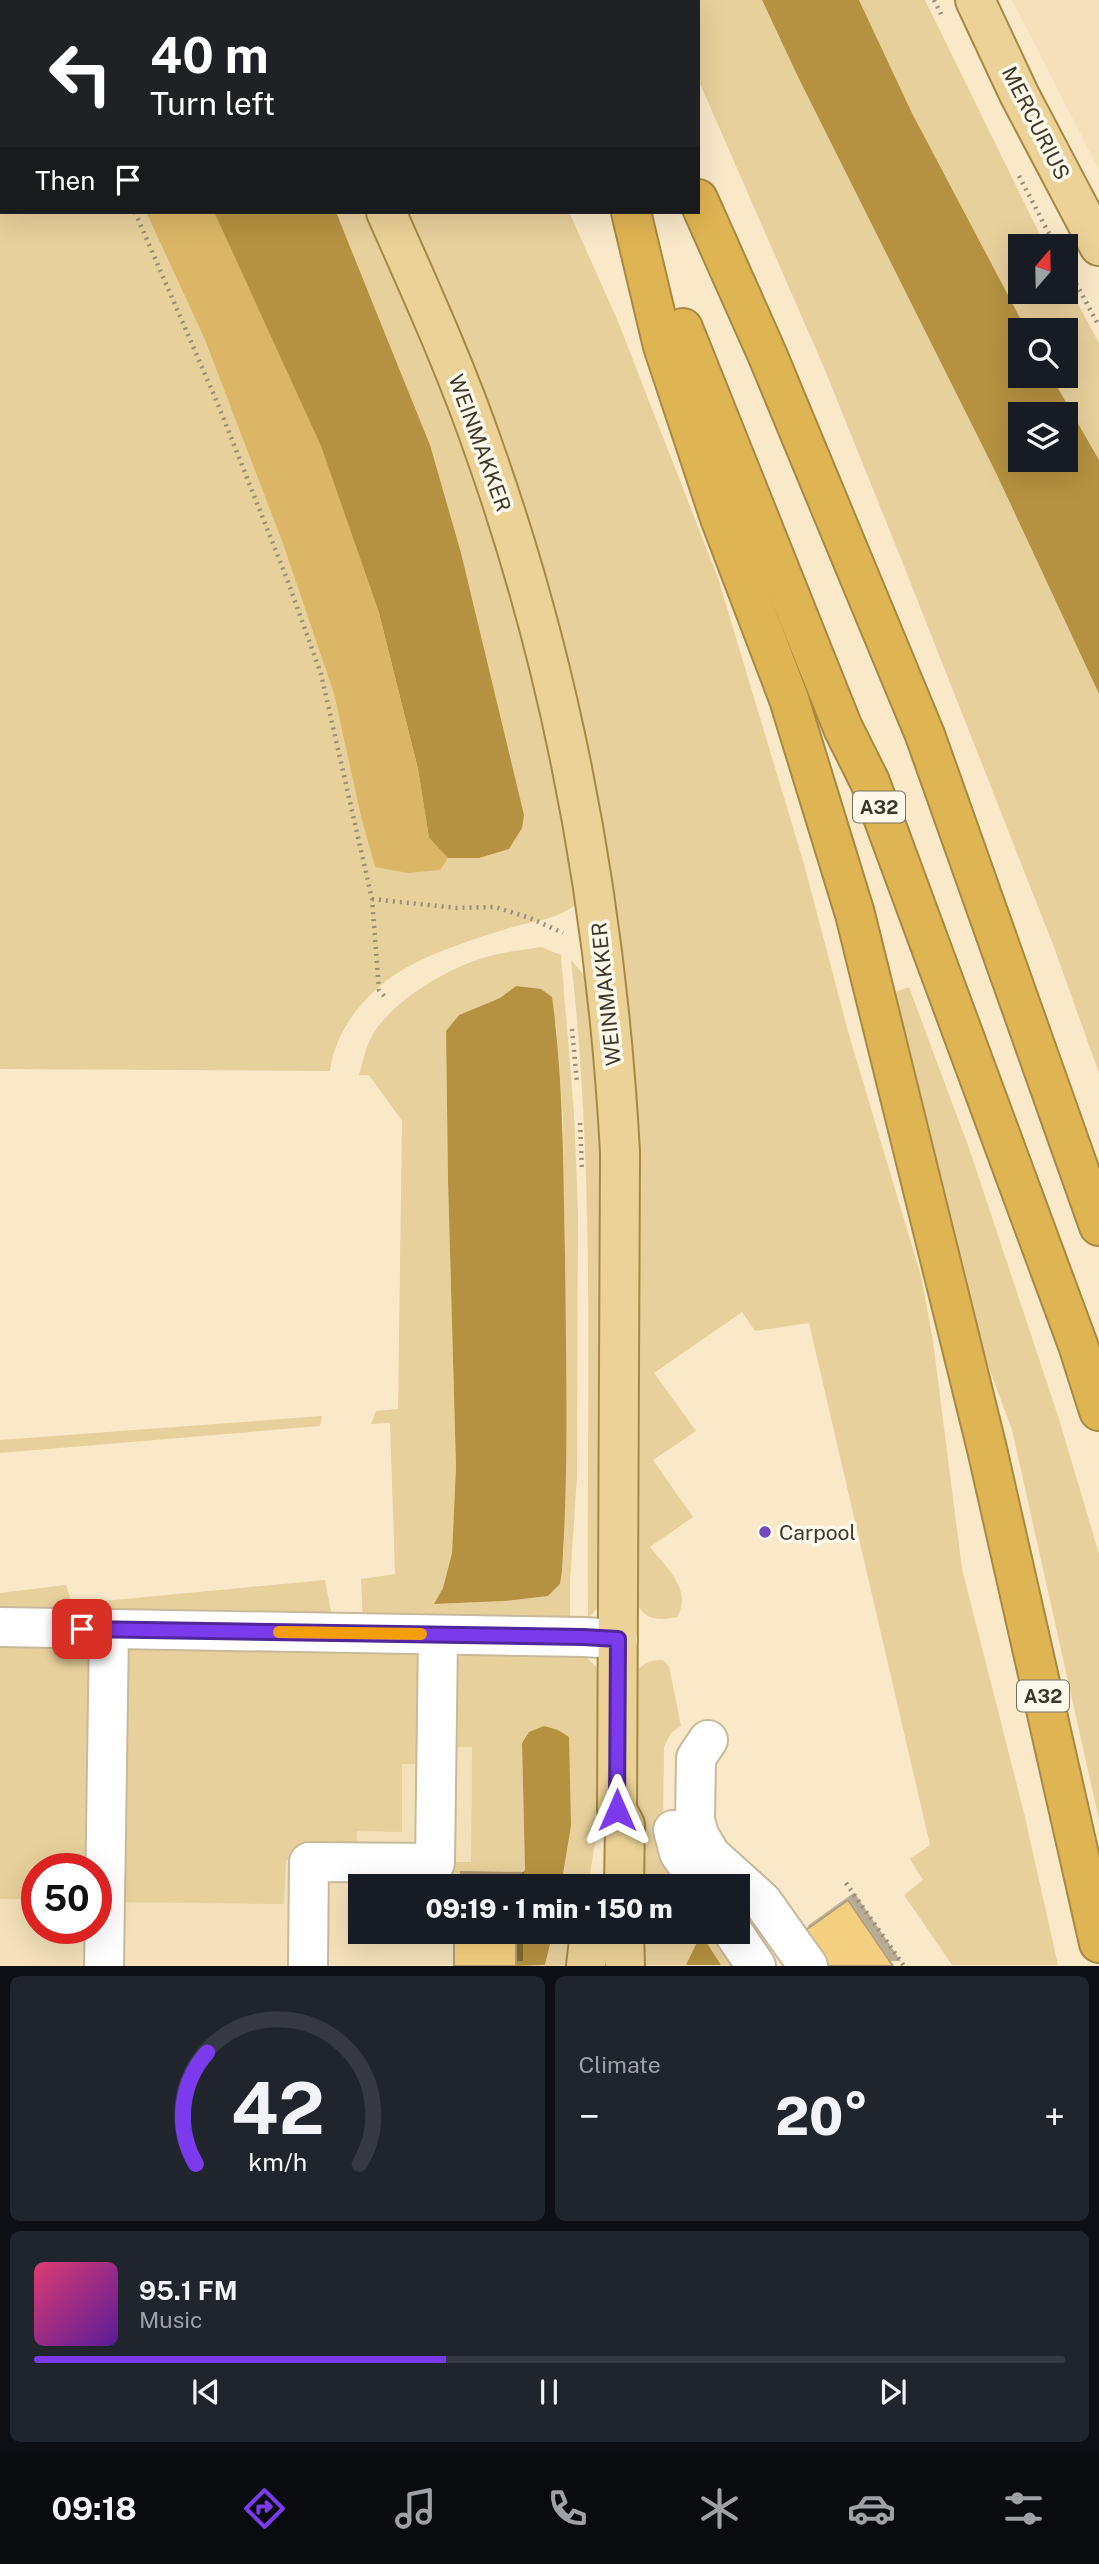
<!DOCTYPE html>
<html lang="en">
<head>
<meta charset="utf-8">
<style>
	body { margin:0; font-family:"Public Sans",sans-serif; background:#20242c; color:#f1f3f6; height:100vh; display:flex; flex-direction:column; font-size:26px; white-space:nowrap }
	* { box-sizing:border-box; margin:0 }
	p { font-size:23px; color:#9ea1a6 }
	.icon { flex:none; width:38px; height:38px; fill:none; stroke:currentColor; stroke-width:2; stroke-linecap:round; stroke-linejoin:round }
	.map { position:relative; height:1966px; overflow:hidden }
	.drawer { display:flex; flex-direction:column; gap:10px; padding:10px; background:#0d0f14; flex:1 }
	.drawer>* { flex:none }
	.hud { position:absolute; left:0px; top:0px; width:700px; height:214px; box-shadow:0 7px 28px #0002; background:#202124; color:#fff; overflow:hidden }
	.needle { width:46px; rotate:20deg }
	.fabs { position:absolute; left:1008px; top:234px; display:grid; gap:14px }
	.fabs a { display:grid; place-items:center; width:70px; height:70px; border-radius:0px; background:#171b24; box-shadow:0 7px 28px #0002; font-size:35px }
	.speed { position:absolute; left:21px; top:1853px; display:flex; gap:14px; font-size:35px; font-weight:700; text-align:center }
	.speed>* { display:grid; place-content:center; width:91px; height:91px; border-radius:50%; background:#171b24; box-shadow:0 7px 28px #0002; line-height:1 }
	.speed .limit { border:10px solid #d22; background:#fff; color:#111 }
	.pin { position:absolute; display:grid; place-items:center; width:60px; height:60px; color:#fff; margin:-30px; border-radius:14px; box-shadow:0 4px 10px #0006 }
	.me { position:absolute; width:77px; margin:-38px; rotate:0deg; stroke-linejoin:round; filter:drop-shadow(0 0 5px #0008) }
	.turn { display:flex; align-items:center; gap:24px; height:147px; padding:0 35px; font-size:32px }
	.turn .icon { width:91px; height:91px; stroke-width:2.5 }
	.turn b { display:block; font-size:49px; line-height:60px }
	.then { display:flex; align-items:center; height:66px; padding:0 35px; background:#0003; gap:14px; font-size:26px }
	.big { font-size:52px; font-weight:800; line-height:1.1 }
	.drawer .card { flex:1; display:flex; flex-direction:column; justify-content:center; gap:10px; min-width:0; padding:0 24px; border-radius:10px; background:#20242c }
	.drawer .dial { align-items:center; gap:0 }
	.dial svg { height:182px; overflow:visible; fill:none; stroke:#363941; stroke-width:7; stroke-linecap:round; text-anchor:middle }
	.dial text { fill:#f1f3f6; stroke:none }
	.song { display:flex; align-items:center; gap:21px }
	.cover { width:84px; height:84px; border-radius:10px; background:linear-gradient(135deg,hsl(340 70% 55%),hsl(270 70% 35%)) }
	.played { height:7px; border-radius:4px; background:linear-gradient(90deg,#7c3aed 40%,#363941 40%) }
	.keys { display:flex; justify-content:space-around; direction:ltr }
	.heat { display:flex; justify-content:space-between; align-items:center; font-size:38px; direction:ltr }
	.drawer .tiles { flex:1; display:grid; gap:10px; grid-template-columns:1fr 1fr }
	.card:last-child { grid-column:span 2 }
	.trip { position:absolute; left:348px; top:1874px; width:402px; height:70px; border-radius:0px; background:#171b24; box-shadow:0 7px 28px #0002; font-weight:800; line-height:70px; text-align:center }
	.menu { display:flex; height:112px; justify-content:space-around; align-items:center; background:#090b0e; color:#9ea1a6 }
	.menu .icon { width:49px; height:49px }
	.menu .selected { color:#7c3aed }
	.menu b { font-size:32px; color:#f1f3f6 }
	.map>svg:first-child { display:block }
</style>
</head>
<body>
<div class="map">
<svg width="1099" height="1966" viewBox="0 0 1099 1966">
	<defs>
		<filter id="shadow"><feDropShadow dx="6" dy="-6" stdDeviation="0" flood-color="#0004"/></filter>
	</defs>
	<rect width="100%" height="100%" fill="#f9e9c9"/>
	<g fill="#f4e1b9">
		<polygon points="1012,0 1099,0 1099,170"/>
		<polygon points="396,1741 512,1743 528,1886 360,1886 360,1932 528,1932 528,1965 0,1966 0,1889 37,1889 37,1928 96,1928 96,1891 278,1823"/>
	</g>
	<g fill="#e8d09c" fill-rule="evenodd">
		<path d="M0 0 42 2H2V212H146L205 340 283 544 334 694 361 817 375 867 439 870 448 858H479L430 445 336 212H368L466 442 541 697 580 901C558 921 534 920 506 929 471 940 423 955 393 976 362 997 334 1034 330 1071L0 1069Z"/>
		<polygon points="303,0 476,0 477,2 304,2"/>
		<polygon points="662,0 762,0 798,77 996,473 1099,694 1099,1073 1052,942 904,566 825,370 698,79 698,2"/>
		<polygon points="859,0 925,0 1046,247 1020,247 1020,292 1066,292 1066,282 1099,343 1099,460 1051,376 1066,376 1066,331 1027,331 912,113"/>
		<path d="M401 212H569L617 319 718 578 804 864 849 1035 921 1276 933 1341 962 1569 1024 1813 1058 1965H952L904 1895 923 1880 910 1859 930 1845 809 1323 755 1331 742 1312 654 1373 696 1431 653 1460 693 1517 650 1547C666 1567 693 1590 677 1617 651 1622 642 1618 632 1593L631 1089 618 926 590 762 544 587Z"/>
		<path d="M541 947 561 955 574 1113 578 1210 577 1476 570 1581V1625L363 1622 361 1579 395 1574 390 1423 371 1424 376 1411 398 1409 402 1121 369 1075H359C363 1062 366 1045 373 1034 393 1001 446 969 483 958 501 952 522 950 541 947ZM516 986 556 1024 563 1118 565 1462 564 1548 560 1584 548 1596 505 1601 435 1604 443 1588 452 1553 456 1467 448 1181 446 1031 459 1015 500 998Z"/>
		<path d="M571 960 592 984 601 1110 603 1601 588 1619C586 1399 596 1179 571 960Z"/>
		<polygon points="909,987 970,1151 1059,1419 1099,1554 1099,1820 1012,1430 970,1316 895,992"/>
		<polygon points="322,1416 320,1426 0,1453 0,1440"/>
		<polygon points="325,1580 333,1622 0,1615 0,1593 66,1585 72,1604"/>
		<polygon points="0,1638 83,1642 91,1649 93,1869 37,1869 37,1899 0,1899"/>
		<polygon points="139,1643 416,1652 420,1655 426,1764 402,1764 402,1832 357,1831 357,1845 299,1860 286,1860 284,1904 117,1902 124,1656 130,1649"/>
		<polygon points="469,1649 583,1654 602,1672 603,1794 588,1886 561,1886 571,1826 522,1743 525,1870 517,1879 448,1877 449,1862 471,1862 472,1747 450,1747 456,1659"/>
		<path d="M663 1660 669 1666 681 1726 671 1733 664 1747 663 1820 694 1886H632V1681C639 1665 646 1660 663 1660Z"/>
		<polygon points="553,1932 580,1932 573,1965 545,1966"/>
		<polygon points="632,1932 726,1932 749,1965 721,1965 705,1940 697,1942 686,1965 632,1965"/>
	</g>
	<polygon fill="#dbb666" points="146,212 214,212 321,445 379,613 418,769 429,838 448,858 440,870 408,873 375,867 361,817 334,694 283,544 205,340"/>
	<g fill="#b59241" fill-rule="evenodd">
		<polygon points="114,0 237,0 238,2 114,2"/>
		<path d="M762 0H859L912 113 1027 331H1020V376H1051L1099 460V694L996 473 798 77ZM1020 415H1066V460H1020Z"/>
		<polygon points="214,212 336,212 430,445 461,553 524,815 522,828 509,849 479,858 448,858 429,838 418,769 379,613 321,446"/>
		<path d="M516 986 541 989 552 997C564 1083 563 1170 565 1257 566 1361 569 1466 562 1571L560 1584 548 1596 505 1601 434 1604 443 1588 452 1553 456 1467 448 1181 446 1031 459 1015 500 998Z"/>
		<polygon points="544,1726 558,1730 569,1737 571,1826 561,1886 517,1886 517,1879 525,1870 522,1743 529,1732"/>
		<polygon points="516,1932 553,1932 545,1965 516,1966"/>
		<polygon points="705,1940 721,1965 686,1965 697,1942"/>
	</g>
	<g fill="#f4cf7f" stroke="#ad9e7f" stroke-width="2" filter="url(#shadow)">
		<polygon points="455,1878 517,1879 517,1886 455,1886"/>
		<polygon points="848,1900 893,1966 821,1966 803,1932"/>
		<rect x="454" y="1932" width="62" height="34"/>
	</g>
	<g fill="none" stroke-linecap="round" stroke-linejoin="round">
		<defs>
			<g id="minor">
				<polyline points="0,1627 583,1637 618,1639"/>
				<polyline points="708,1740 696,1758 695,1820 699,1835 711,1855 762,1901 808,1966"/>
				<polyline points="673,1830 679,1853 702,1886"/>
				<polyline points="733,1932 756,1966"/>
				<polyline points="104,1966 109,1630"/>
				<polyline points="308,1966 309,1862 435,1863 438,1635"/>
			</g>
			<g id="major">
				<polyline points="288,0 289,2"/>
				<polyline points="975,0 1019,94 1099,246"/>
				<path d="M386 212C421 291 457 370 485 452 565 678 607 913 620 1152L617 1810 625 1825 624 1886"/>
				<polyline points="624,1932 625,1966"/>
				<polyline points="586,1966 590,1932"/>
			</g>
			<g id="highway">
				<polyline points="540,0 541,2"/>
				<polyline points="608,0 609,2"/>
				<polyline points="698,199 767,354 925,735 1099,1226"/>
				<polyline points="631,212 663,346 720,518 789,699 855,914 987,1449 1099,1943"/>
				<polyline points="683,328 843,728 870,782 1078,1345 1099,1411"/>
			</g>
		</defs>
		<use href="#minor" stroke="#c8b99a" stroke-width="42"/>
		<use href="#major" stroke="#a78944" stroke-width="42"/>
		<use href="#highway" stroke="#a78944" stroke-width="42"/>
		<g stroke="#988d77" stroke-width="4.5" stroke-dasharray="2 5" stroke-linecap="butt">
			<polyline points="34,0 35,2"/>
			<polyline points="934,0 941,14"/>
			<polyline points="1019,176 1056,247"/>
			<polyline points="135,212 217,402 287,579 321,674 372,899 379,990 386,998"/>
			<polyline points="1066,265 1099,326"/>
			<polyline points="372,899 457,908 495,907 530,918 563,933"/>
			<polyline points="572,1029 577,1083"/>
			<polyline points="580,1123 582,1170"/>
			<polyline points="846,1883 904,1966"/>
		</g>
		<use href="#minor" stroke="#fff" stroke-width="38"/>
		<use href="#major" stroke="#ecd297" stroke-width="38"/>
		<use href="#highway" stroke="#dfb452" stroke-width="38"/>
	</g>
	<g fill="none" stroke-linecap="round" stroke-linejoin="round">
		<defs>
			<polyline id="route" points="82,1629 583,1637 618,1639 617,1810"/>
		</defs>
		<use href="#route" stroke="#51269a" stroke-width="18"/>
		<use href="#route" stroke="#7c3aed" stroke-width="12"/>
		<polyline stroke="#f59e0b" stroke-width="12" points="279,1632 421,1634"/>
	</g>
	<circle fill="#7348c1" stroke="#fef8eb" stroke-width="2.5" cx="765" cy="1532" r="7"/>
	<g text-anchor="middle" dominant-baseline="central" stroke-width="7" stroke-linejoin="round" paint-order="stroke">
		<g fill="#fef8eb" stroke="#787265" stroke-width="2">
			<rect x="853" y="791.5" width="52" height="31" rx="5"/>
			<rect x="1017" y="1680.5" width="52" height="31" rx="5"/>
		</g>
		<g font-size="19" font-weight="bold" fill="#3e382b">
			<text x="879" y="807">A32</text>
			<text x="1043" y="1696">A32</text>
		</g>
		<g font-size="21" fill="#3e382b" stroke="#fef8eb">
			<text transform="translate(1036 123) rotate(63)">MERCURIUS</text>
			<text transform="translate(480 443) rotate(70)">WEINMAKKER</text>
			<text transform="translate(606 994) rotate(-96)">WEINMAKKER</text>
		</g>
		<g font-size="21" fill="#3e382b" stroke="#fef8eb" text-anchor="start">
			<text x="779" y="1532">Carpool</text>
		</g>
	</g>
</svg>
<div class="fabs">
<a><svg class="needle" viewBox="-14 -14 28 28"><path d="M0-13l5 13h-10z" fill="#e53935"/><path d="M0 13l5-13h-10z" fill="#9ea1a6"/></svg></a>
<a><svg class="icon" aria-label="search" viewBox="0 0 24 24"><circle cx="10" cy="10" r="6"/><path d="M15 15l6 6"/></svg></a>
<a><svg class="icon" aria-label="layers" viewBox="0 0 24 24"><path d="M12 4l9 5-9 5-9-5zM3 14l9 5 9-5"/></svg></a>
</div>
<div class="speed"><div class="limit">50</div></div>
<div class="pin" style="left:82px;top:1629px;background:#d93025"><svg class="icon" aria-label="arrive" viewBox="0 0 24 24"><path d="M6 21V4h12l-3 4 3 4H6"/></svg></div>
<svg class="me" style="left:617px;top:1810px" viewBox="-20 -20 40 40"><path d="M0-17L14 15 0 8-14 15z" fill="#7c3aed" stroke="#fff" stroke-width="4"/></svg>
<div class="trip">09:19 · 1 min · 150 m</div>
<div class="hud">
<div class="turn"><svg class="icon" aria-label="left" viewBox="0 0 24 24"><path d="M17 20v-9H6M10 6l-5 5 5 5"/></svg><div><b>40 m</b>Turn left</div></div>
<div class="then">Then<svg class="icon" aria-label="arrive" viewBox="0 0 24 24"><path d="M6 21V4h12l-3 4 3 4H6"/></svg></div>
</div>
</div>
<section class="drawer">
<div class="tiles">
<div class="card dial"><svg viewBox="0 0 100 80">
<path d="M14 69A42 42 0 1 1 86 69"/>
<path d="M14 69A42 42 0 0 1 19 20" stroke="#7c3aed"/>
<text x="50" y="56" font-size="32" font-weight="700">42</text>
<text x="50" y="72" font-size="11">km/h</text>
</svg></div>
<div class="card"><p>Climate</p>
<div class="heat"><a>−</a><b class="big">20°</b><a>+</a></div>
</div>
<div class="card">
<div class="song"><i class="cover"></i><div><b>95.1 FM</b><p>Music</p></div></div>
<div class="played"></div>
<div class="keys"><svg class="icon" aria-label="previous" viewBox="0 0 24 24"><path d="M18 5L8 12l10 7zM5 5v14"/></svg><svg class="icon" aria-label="pause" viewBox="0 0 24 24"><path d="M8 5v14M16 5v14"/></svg><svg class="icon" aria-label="next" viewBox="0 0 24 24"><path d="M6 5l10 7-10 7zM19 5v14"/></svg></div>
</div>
</div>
</section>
<nav class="menu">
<b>09:18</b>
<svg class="icon selected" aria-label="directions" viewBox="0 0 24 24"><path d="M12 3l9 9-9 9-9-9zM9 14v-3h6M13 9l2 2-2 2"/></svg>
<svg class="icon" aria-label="music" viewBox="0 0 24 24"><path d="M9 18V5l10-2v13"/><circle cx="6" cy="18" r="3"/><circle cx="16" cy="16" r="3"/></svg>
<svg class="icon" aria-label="phone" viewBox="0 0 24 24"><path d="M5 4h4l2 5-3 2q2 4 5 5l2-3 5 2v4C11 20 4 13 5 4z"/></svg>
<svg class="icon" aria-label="climate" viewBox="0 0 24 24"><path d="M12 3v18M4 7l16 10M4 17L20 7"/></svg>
<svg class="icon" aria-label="car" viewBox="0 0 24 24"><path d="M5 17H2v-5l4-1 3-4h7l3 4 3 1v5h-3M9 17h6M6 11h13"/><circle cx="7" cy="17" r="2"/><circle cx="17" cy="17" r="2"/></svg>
<svg class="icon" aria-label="filters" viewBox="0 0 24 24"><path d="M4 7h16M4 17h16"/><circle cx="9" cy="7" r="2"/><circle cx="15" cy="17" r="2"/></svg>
</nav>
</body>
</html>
